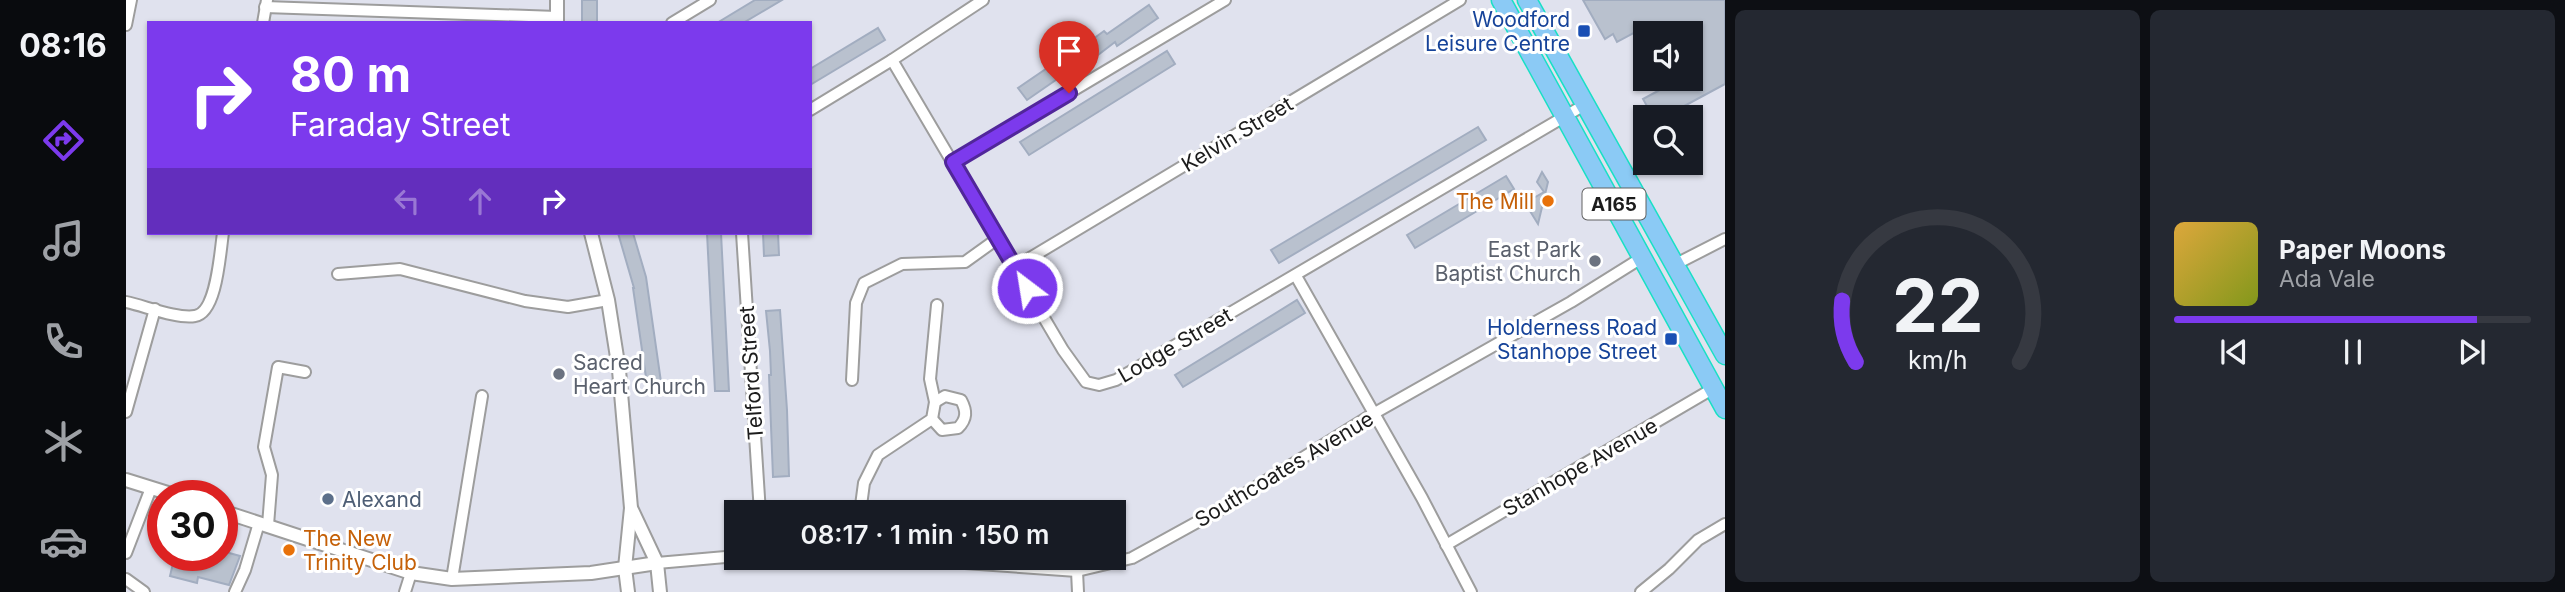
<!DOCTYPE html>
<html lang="en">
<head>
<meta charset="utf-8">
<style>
	body { margin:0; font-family:Inter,sans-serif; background:#242831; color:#f1f3f6; height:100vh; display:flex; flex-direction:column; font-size:26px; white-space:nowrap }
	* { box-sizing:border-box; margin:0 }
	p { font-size:23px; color:#9ea1a6 }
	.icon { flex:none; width:38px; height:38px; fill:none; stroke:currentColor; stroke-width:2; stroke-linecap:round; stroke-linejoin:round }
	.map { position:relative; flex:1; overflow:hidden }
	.sheet { display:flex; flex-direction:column; gap:10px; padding:10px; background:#0d0f14; width:840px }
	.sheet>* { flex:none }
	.hud { position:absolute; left:21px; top:21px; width:665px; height:214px; border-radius:0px; box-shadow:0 2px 5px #0004; background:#7c3aed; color:#fff; overflow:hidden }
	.tools { position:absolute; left:1507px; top:21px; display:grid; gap:14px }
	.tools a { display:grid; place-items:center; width:70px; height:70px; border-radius:0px; background:#171b24; box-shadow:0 2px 5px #0004; font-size:35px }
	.speed { position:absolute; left:21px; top:480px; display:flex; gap:14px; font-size:35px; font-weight:700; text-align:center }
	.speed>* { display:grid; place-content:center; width:91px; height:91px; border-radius:50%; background:#171b24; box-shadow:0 2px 5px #0004; line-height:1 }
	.speed .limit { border:10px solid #d22; background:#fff; color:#111 }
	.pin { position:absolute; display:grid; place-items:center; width:60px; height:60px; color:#fff; margin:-72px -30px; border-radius:50% 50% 50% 0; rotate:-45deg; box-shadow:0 0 7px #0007 }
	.pin .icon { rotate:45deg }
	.me { position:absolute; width:77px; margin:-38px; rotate:329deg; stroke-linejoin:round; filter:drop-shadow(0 0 5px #0008) }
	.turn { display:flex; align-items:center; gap:24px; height:147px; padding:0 28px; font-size:32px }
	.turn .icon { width:91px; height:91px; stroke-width:2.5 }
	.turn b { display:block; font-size:49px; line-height:60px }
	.lanes { display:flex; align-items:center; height:66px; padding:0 28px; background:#0003; justify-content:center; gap:35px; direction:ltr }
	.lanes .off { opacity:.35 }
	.sheet .tile { flex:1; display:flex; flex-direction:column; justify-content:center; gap:10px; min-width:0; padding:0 24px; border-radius:10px; background:#242831 }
	.sheet .dial { align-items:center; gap:0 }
	.dial svg { height:182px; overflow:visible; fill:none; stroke:#363941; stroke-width:7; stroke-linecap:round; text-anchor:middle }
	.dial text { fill:#f1f3f6; stroke:none }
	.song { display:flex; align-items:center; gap:21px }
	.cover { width:84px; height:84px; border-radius:10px; background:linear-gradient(135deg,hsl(40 70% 55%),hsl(70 70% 35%)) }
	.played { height:7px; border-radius:4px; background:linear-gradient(90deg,#7c3aed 85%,#363941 85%) }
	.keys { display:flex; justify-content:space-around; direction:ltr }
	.sheet .tiles { flex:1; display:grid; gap:10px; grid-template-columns:repeat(2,1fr) }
	.trip { position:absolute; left:598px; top:500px; width:402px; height:70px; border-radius:0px; background:#171b24; box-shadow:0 2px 5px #0004; font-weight:600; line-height:70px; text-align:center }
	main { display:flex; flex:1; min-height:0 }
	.menu { display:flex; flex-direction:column; width:126px; justify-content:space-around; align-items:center; background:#090b0e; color:#9ea1a6 }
	.menu .icon { width:49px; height:49px }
	.menu .active { color:#7c3aed }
	.menu b { font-size:32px; color:#f1f3f6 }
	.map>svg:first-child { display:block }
</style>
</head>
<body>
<main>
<nav class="menu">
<b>08:16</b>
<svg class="icon active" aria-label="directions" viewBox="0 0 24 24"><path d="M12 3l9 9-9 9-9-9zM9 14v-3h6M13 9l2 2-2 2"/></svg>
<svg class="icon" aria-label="music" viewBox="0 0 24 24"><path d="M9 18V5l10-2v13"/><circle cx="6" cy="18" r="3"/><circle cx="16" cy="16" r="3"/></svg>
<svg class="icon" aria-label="phone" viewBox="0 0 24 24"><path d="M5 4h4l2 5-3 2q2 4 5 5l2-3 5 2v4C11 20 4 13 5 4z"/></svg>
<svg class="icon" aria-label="climate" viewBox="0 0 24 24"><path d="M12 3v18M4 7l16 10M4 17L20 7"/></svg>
<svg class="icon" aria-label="car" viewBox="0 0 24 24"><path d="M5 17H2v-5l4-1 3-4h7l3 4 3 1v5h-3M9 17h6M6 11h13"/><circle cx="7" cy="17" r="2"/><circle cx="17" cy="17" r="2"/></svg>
</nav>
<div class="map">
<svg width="1599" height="592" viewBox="0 0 1599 592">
	<rect width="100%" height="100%" fill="#e0e2ee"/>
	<g fill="#b9c1ce" stroke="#a2adc0" stroke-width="2">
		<rect x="456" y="0" width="15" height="23"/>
		<polygon points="629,0 656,0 617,23 591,23"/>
		<polygon points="1457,0 1599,0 1599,84 1538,117 1527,117 1517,99 1545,84 1542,79 1564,79 1564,33 1517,33 1515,29 1491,42 1487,34 1479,39"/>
		<polygon points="1023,5 1032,18 991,46 989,42 968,58 966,55 901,100 892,88 955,45 956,47 978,31 981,34"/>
		<polygon points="752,28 759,40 684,85 684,69"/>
		<polygon points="1041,51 1049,64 903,155 894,142"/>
		<polygon points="1352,127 1360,140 1153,263 1145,250"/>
		<polygon points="1416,172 1422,182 1412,224 1399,203 1418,192 1411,182"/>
		<polygon points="1380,176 1388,189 1289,248 1281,235"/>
		<polygon points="492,233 507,233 520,277 536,389 522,391 507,288 508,288"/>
		<polygon points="581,233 595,233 603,391 589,391"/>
		<polygon points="637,233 652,233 653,255 638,256"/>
		<polygon points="1171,300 1179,313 1057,387 1049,375"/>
		<polygon points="654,310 661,410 663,476 647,477 643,375 645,375 644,351 640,311"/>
		<polygon points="96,551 114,556 103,585 72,577 71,583 44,576 49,555 96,555"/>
	</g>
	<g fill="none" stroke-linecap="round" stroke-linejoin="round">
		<defs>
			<g id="minor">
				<polyline points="139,7 431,17"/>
				<polyline points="137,23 141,0"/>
				<polyline points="546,23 584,0"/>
				<polyline points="0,25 5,0"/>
				<polyline points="766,60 937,350 960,382 973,385 990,380 1460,104"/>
				<polyline points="684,110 766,60 857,0"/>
				<polyline points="827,162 1099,0"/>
				<polyline points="616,233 634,513"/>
				<polyline points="1550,264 1599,239"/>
				<polyline points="889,267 1334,0"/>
				<polyline points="212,274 274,269 399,301 442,307 482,300"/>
				<polyline points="1170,276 1296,498 1345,592"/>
				<path d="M0 302C19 306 51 319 69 316 91 313 94 252 97 233"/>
				<polyline points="726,380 730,303 738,283 776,264 839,262 871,239"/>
				<polyline points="0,412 29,309"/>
				<path d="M806 419 816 430 832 428C841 419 841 411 835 400L819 396 809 402"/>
				<polyline points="734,513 738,483 752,455 806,419 809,402 804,379 811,305"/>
				<polyline points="142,525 146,475 138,447 152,367 179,372"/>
				<polyline points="1320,545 1588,388"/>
				<polyline points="0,553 25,488"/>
				<polyline points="768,558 951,571 1006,558 1093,510 1247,414 1445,302 1517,257"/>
				<polyline points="531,563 611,556"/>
				<polyline points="951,571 952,592"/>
				<polyline points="0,579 18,592"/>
				<polyline points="326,579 356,396"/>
				<polyline points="109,592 119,570 133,523"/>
				<polyline points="279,592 285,573"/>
				<polyline points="1515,592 1543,569 1572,540 1599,524"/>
			</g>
			<g id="tertiary">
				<polyline points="431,23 431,0"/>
				<polyline points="465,233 482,300 493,370 505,508 499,568 502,592"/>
				<polyline points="0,480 48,495"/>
				<polyline points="506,510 531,563 534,592"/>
				<polyline points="96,511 285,573 326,579 465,573 531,563"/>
			</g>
			<g id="trunk">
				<polyline points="1375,0 1599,409"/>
				<polyline points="1401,0 1599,355"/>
			</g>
		</defs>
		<use href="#minor" stroke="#9d9d9d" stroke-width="14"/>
		<use href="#tertiary" stroke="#9d9d9d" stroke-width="16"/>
		<use href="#trunk" stroke="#19e0c5" stroke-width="21"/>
		<use href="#minor" stroke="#fff" stroke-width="10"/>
		<use href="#tertiary" stroke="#fff" stroke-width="12"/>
		<use href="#trunk" stroke="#8bcaf5" stroke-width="18"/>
	</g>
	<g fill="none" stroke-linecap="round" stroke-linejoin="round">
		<defs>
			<polyline id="route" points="901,288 827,162 943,93"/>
		</defs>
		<use href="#route" stroke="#51269a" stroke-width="18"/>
		<use href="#route" stroke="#7c3aed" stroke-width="12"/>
	</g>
	<g fill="#1a4fb4" stroke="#fff" stroke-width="2.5">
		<rect x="1451" y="24" width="14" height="14" rx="3.5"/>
		<rect x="1538" y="332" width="14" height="14" rx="3.5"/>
	</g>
	<g fill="#e8710a" stroke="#fff" stroke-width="2.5">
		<circle cx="1422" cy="201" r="7"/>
		<circle cx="163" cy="550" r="7"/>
	</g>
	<g fill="#6b7280" stroke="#fff" stroke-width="2.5">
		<circle cx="1469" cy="261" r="7"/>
		<circle cx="433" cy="374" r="7"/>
	</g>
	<circle fill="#5c6f8a" stroke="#fff" stroke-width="2.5" cx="202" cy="499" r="7"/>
	<g text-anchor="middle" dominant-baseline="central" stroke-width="6" stroke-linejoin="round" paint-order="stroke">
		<rect fill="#fff" stroke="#606060" stroke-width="2" x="1456.5" y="188.5" width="63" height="31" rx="5"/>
		<g font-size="19" font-weight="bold" fill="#1c1c1c">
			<text x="1488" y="204">A165</text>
		</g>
		<g font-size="21" fill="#164399" stroke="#fff" text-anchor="end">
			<text x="1444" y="19">Woodford<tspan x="1444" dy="24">Leisure Centre</tspan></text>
			<text x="1531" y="327">Holderness Road<tspan x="1531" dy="24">Stanhope Street</tspan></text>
		</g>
		<g font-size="21" fill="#1c1c1c" stroke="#fff">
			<text transform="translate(1111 134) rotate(-31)">Kelvin Street</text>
			<text transform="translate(1049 345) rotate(-30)">Lodge Street</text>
			<text transform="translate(625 373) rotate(-94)">Telford Street</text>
			<text transform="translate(1454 467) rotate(-30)">Stanhope Avenue</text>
			<text transform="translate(1158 469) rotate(-31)">Southcoates Avenue</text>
		</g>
		<g font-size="21" fill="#c56008" stroke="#fff" text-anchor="end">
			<text x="1408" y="201">The Mill</text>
			<text x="177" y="538" text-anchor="start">The New<tspan x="177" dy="24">Trinity Club</tspan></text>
		</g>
		<g font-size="21" fill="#5b616d" stroke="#fff" text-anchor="end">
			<text x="1455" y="249">East Park<tspan x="1455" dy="24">Baptist Church</tspan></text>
			<text x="447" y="362" text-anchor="start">Sacred<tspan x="447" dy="24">Heart Church</tspan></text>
		</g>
		<g font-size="21" fill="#4e5e75" stroke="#fff" text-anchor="start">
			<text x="216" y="499">Alexand</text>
		</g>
	</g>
</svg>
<div class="tools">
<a><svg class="icon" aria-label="sound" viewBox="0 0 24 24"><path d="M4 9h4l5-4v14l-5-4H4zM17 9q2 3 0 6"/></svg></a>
<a><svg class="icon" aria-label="search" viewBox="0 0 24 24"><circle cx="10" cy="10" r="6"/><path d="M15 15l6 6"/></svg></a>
</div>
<div class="speed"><div class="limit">30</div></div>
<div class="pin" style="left:943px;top:93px;background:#d93025"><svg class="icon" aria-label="arrive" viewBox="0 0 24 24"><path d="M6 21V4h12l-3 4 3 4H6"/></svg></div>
<svg class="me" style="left:901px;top:288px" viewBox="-20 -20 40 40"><circle r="17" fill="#7c3aed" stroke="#fff" stroke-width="3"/><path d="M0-11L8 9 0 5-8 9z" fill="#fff"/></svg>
<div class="trip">08:17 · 1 min · 150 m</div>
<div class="hud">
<div class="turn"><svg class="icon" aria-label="right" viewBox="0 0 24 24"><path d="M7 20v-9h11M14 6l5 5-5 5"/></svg><div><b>80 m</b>Faraday Street</div></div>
<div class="lanes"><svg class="icon off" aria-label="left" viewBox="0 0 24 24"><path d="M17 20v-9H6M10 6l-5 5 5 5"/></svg><svg class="icon off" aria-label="ahead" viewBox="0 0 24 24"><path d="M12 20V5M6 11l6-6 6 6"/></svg><svg class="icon" aria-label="right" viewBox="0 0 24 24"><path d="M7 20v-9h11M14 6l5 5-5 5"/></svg></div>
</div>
</div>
<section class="sheet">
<div class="tiles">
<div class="tile dial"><svg viewBox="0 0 100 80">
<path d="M14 69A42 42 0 1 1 86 69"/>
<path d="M14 69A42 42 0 0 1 8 42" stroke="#7c3aed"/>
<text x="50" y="56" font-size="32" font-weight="700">22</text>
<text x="50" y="72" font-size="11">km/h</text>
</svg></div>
<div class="tile">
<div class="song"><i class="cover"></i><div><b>Paper Moons</b><p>Ada Vale</p></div></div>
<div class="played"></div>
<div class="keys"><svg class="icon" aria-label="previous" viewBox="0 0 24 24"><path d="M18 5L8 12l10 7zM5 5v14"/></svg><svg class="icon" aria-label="pause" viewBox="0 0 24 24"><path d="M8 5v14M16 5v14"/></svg><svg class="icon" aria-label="next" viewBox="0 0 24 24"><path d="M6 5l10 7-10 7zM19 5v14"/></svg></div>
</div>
</div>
</section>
</main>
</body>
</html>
